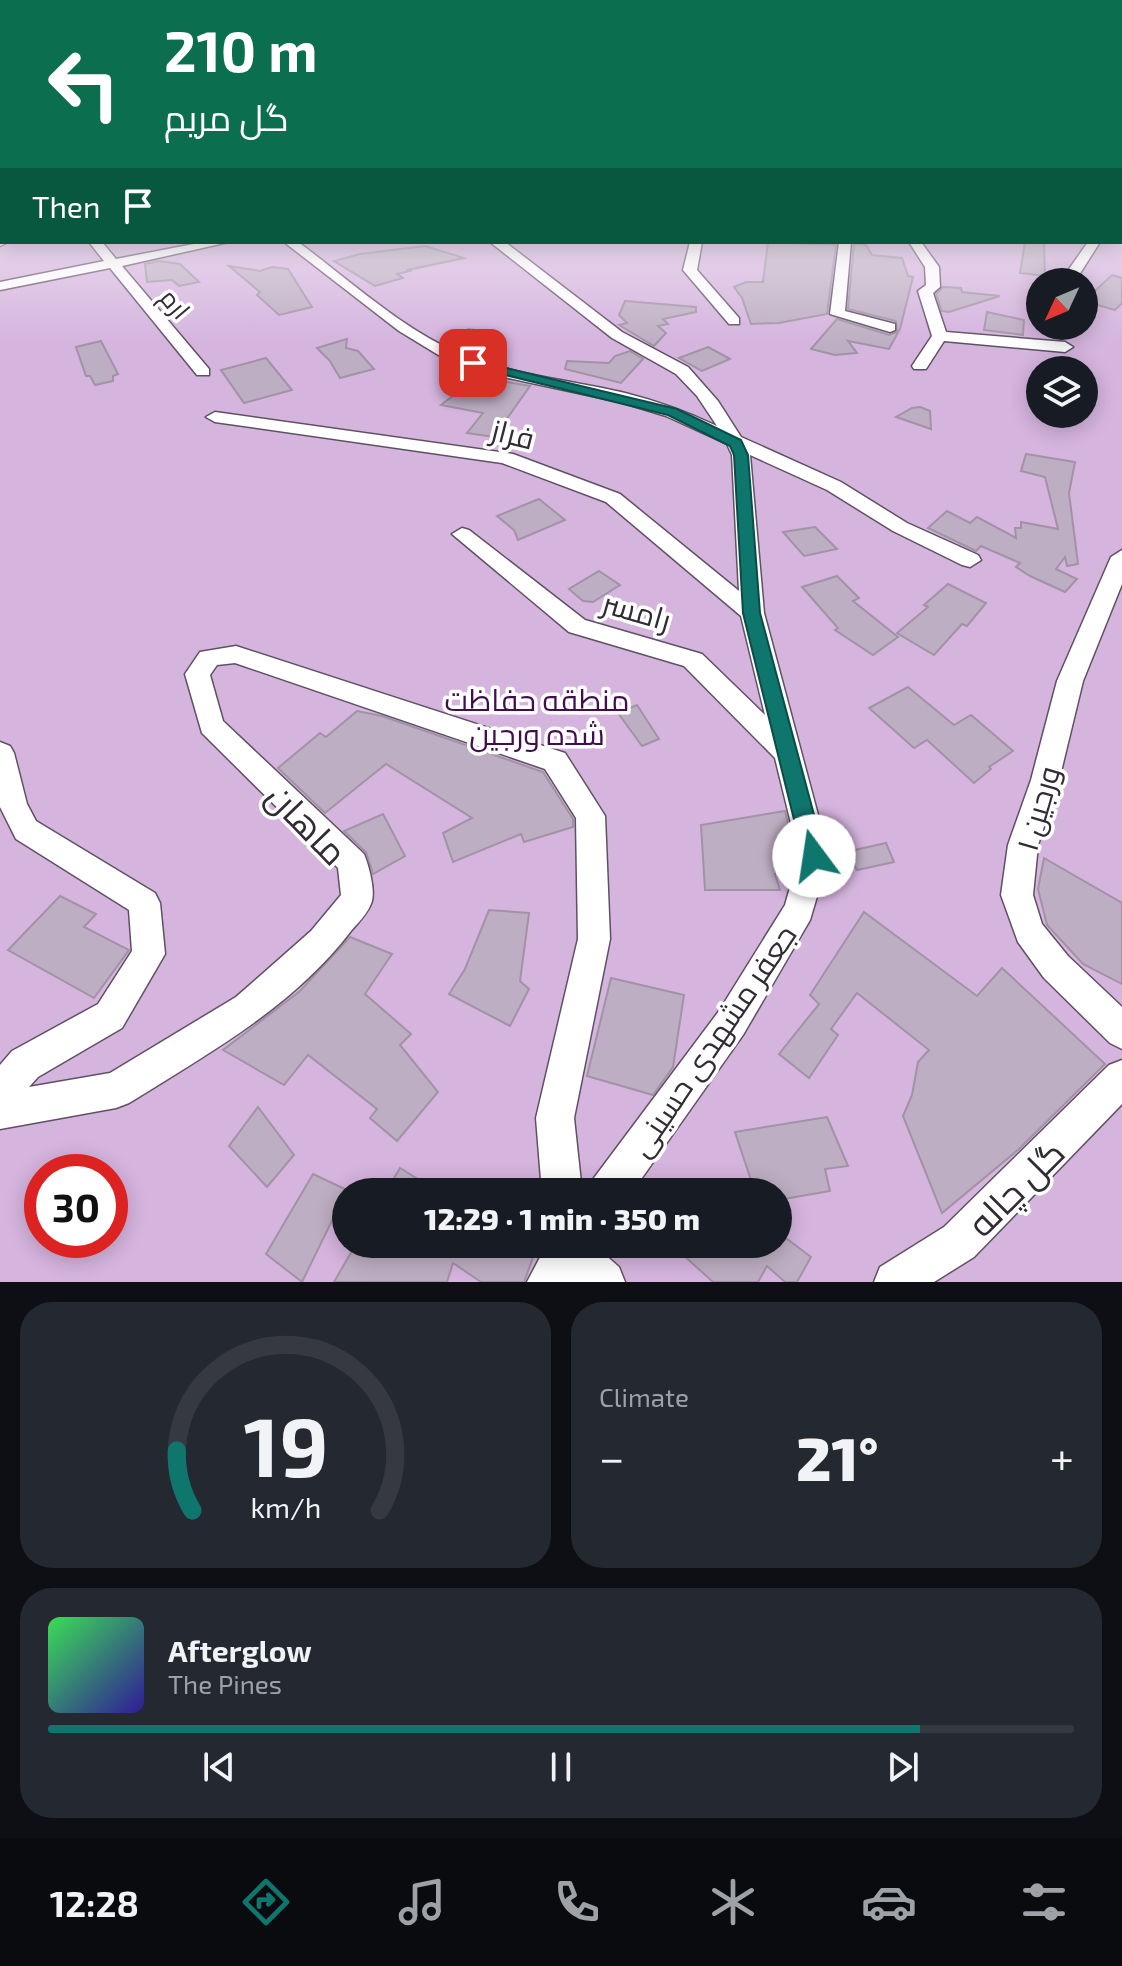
<!DOCTYPE html>
<html lang="en">
<head>
<meta charset="utf-8">
<style>
	body { margin:0; font-family:"Exo 2",Cairo,sans-serif; background:#242831; color:#f1f3f6; height:100vh; display:flex; flex-direction:column; font-size:30px; white-space:nowrap }
	* { box-sizing:border-box; margin:0 }
	p { font-size:26px; color:#9ea1a6 }
	.icon { flex:none; width:44px; height:44px; fill:none; stroke:currentColor; stroke-width:2; stroke-linecap:round; stroke-linejoin:round }
	.map { position:relative; height:1282px; overflow:hidden }
	.side { display:flex; flex-direction:column; gap:20px; padding:20px; background:#0d0f14; flex:1 }
	.side>* { flex:none }
	.hud { position:absolute; left:0px; top:0px; width:1122px; height:244px; box-shadow:0 4px 20px #0003; background:#0b6e4f; color:#fff; overflow:hidden }
	.needle { width:52px; rotate:226deg }
	.controls { position:absolute; left:1026px; top:268px; display:grid; gap:16px }
	.controls a { display:grid; place-items:center; width:72px; height:72px; border-radius:50%; background:#171b24; box-shadow:0 4px 20px #0003; font-size:40px }
	.speed { position:absolute; left:24px; top:1154px; display:flex; gap:16px; font-size:40px; font-weight:700; text-align:center }
	.speed>* { display:grid; place-content:center; width:104px; height:104px; border-radius:50%; background:#171b24; box-shadow:0 4px 20px #0003; line-height:1 }
	.speed .limit { border:12px solid #d22; background:#fff; color:#111 }
	.pin { position:absolute; display:grid; place-items:center; width:68px; height:68px; color:#fff; margin:-34px; border-radius:16px; box-shadow:0 4px 12px #0006 }
	.me { position:absolute; width:88px; margin:-44px; rotate:346deg; stroke-linejoin:round; filter:drop-shadow(0 0 6px #0008) }
	.turn { display:flex; align-items:center; gap:28px; height:168px; padding:0 32px; font-size:36px }
	.turn .icon { width:104px; height:104px; stroke-width:2.5 }
	.turn b { display:block; font-size:56px; line-height:68px }
	.then { display:flex; align-items:center; height:76px; padding:0 32px; background:#0003; gap:16px; font-size:30px }
	.big { font-size:60px; font-weight:800; line-height:1.1 }
	.side .card { flex:1; display:flex; flex-direction:column; justify-content:center; gap:12px; min-width:0; padding:0 28px; border-radius:32px; background:#242831 }
	.side .dial { align-items:center; gap:0 }
	.dial svg { height:208px; overflow:visible; fill:none; stroke:#363941; stroke-width:7; stroke-linecap:round; text-anchor:middle }
	.dial text { fill:#f1f3f6; stroke:none }
	.song { display:flex; align-items:center; gap:24px }
	.cover { width:96px; height:96px; border-radius:12px; background:linear-gradient(135deg,hsl(130 70% 55%),hsl(250 70% 35%)) }
	.played { height:8px; border-radius:4px; background:linear-gradient(90deg,#0f766e 85%,#363941 85%) }
	.keys { display:flex; justify-content:space-around; direction:ltr }
	.heat { display:flex; justify-content:space-between; align-items:center; font-size:44px; direction:ltr }
	.side .tiles { flex:1; display:grid; gap:20px; grid-template-columns:1fr 1fr }
	.card:last-child { grid-column:span 2 }
	.trip { position:absolute; left:332px; top:1178px; width:460px; height:80px; border-radius:40px; background:#171b24; box-shadow:0 4px 20px #0003; font-weight:800; line-height:80px; text-align:center }
	.tab-bar { display:flex; height:128px; justify-content:space-around; align-items:center; background:#090b0e; color:#9ea1a6 }
	.tab-bar .icon { width:56px; height:56px }
	.tab-bar .selected { color:#0f766e }
	.tab-bar b { font-size:36px; color:#f1f3f6 }
	.map>svg:first-child { display:block }
</style>
</head>
<body>
<div class="map">
<svg width="1122" height="1282" viewBox="0 0 1122 1282">
	<rect width="100%" height="100%" fill="#e9d9ee"/>
	<path fill="#d5b4de" fill-rule="evenodd" d="M0 164 2 242H1120L1122 220V1282H0ZM1040 282H1084V326H1040ZM1040 370H1084V414H1040ZM42 1172H110V1240H42ZM346 1192H778V1244H346Z"/>
	<g fill="#beaec3" stroke="#a292a6" stroke-width="2">
		<polygon points="768,242 836,245 827,314 779,323 751,324 742,298 734,287 746,282 763,282"/>
		<polygon points="1025,242 1044,242 1045,276 1020,273"/>
		<polygon points="854,244 866,245 872,255 902,258 908,276 913,277 900,329 889,349 848,341 857,353 835,355 811,349 837,319 889,335 897,332 896,321 848,309"/>
		<polygon points="425,246 464,258 408,270 410,271 397,274 403,278 375,286 334,261 360,254"/>
		<polygon points="159,261 180,264 199,282 179,286 172,280 147,282 145,264"/>
		<polygon points="229,266 260,271 272,267 288,269 312,307 279,315 257,295 260,292"/>
		<polygon points="1112,275 1122,278 1122,303 1115,310 1084,301"/>
		<polygon points="943,287 961,288 962,292 1000,296 949,312 942,311 936,294"/>
		<polygon points="625,301 696,307 696,312 663,319 668,324 658,326 666,333 654,346 619,325 627,323 619,315"/>
		<polygon points="987,312 1024,320 1023,335 984,330"/>
		<polygon points="468,329 490,332 473,347 457,341"/>
		<polygon points="347,339 346,348 358,351 374,369 340,378 330,361 317,348"/>
		<polygon points="101,341 118,374 113,376 113,381 95,385 90,376 86,376 76,347"/>
		<polygon points="708,347 730,359 702,371 679,358"/>
		<polygon points="630,351 643,359 621,383 565,369 567,361 609,363 615,356"/>
		<polygon points="266,358 292,390 244,403 221,370"/>
		<polygon points="496,380 530,386 494,437 467,433 483,413 441,405 463,388 482,391"/>
		<polygon points="920,407 930,411 931,429 896,417 912,408"/>
		<polygon points="1026,454 1075,462 1069,493 1078,564 1067,566 1065,557 1056,569 1077,579 1065,592 1030,576 1016,567 1020,563 981,546 976,551 928,528 947,511 970,523 977,517 1016,538 1015,528 1021,528 1021,522 1058,529 1045,477 1021,471"/>
		<polygon points="539,499 565,520 518,540 514,530 497,516"/>
		<polygon points="815,527 837,549 804,556 783,532"/>
		<polygon points="599,571 620,585 593,602 583,601 569,589"/>
		<polygon points="837,576 859,598 853,601 898,637 873,655 835,630 838,628 802,587"/>
		<polygon points="948,584 986,603 967,626 962,624 934,655 897,633 928,607 924,605"/>
		<polygon points="908,687 954,725 971,715 1013,751 989,767 991,769 974,783 927,740 914,748 869,708"/>
		<polygon points="637,705 659,739 642,746 618,713"/>
		<polygon points="357,711 382,716 543,772 573,819 573,827 524,842 521,834 453,862 443,833 472,818 386,764 325,813 278,768 320,733 326,737"/>
		<polygon points="785,811 796,856 791,873 775,874 780,890 705,890 701,825"/>
		<polygon points="383,814 405,856 373,874 366,852 344,831"/>
		<polygon points="886,843 894,862 857,870 846,852"/>
		<polygon points="1044,858 1122,903 1122,984 1083,964 1047,925 1038,889"/>
		<polygon points="60,896 96,914 84,927 129,950 94,998 8,950"/>
		<polygon points="489,910 529,913 520,981 529,989 510,1026 449,994 465,969"/>
		<polygon points="864,912 977,996 1002,968 1105,1064 1019,1149 942,1213 903,1116 912,1095 918,1062 929,1050 857,993 831,1029 838,1035 809,1078 779,1054 819,1004 810,995"/>
		<polygon points="350,937 392,954 365,994 411,1034 400,1045 438,1092 397,1141 370,1118 377,1109 308,1055 284,1085 223,1050 300,991"/>
		<polygon points="611,978 684,995 673,1067 653,1095 587,1076"/>
		<polygon points="258,1107 294,1155 267,1187 229,1146"/>
		<polygon points="827,1117 848,1166 825,1169 830,1191 778,1200 778,1192 755,1192 735,1132"/>
		<polygon points="400,1168 439,1192 386,1192"/>
		<polygon points="313,1174 347,1190 302,1282 266,1254"/>
		<polygon points="778,1232 811,1257 797,1282 785,1282 767,1266 758,1282 713,1282 671,1244 778,1244"/>
		<polygon points="356,1244 538,1244 524,1282 481,1282 453,1263 447,1282 334,1282"/>
	</g>
	<g fill="none" stroke-linecap="round" stroke-linejoin="round">
		<defs>
			<g id="minor">
				<polygon points="2,237 2,242 8,242 0,246"/>
				<polygon points="89,242 102,242 116,259 204,242 229,242 122,266 209,369 209,375 197,375 110,268 0,290 0,282 104,261"/>
				<path d="M284 242H298C347 278 403 330 459 353 511 375 570 380 625 393 657 401 687 412 717 426L697 396 676 374 612 338 490 242H505L622 332 688 367 718 401 741 437 841 482 907 523 978 555 981 560 970 567 962 565 893 531 827 490 750 455 764 613 829 856 810 920 743 1035 632 1192H588L594 1178 719 1011 785 905 799 856 775 758 684 666 569 632 452 534 462 528 469 530 585 620 702 654 765 715 741 616 606 502 502 463 215 422 206 417 215 412 513 454 620 494 739 591 732 455 727 444 666 416 620 402 489 374 445 359 399 331Z"/>
				<polygon points="690,242 702,242 697,270 739,318 739,324 729,324 683,270"/>
				<polygon points="839,242 851,242 845,311 895,324 895,330 890,332 830,314"/>
				<polygon points="909,242 921,242 939,267 940,287 933,293 946,332 1065,342 1073,347 1065,352 944,341 926,369 914,369 912,366 932,336 918,291 926,285 925,267"/>
				<polygon points="1088,242 1100,242 1079,275 1069,275 1067,272"/>
				<polygon points="1122,550 1122,584 1083,681 1059,780 1038,845 1033,895 1042,924 1068,956 1122,1007 1122,1049 1110,1043 1044,978 1018,942 1001,895 1008,845 1031,780 1057,681 1111,557"/>
				<path d="M236 646 565 753 600 808 605 816 610 939 574 1118 582 1192H542L536 1118 578 939 576 818 545 769 235 663 217 665 210 675 223 721 364 854C369 866 375 889 372 901 369 912 358 923 351 931 293 1007 209 1053 129 1103L116 1108 0 1129V1065L12 1051 98 1004 132 951 129 910 16 839 0 807V742L10 746 14 753 27 804 36 821 155 893 160 903 165 954 122 1028 38 1077 29 1087 110 1073 236 997 311 931 341 895 338 868 202 733 185 674 200 652Z"/>
				<polygon points="1122,1060 1122,1104 974,1257 934,1282 874,1282 880,1267 944,1227 1109,1065"/>
				<polygon points="547,1244 593,1244 619,1267 625,1282 527,1282"/>
			</g>
			<rect id="major" x="1120" y="227" width="2" height="10"/>
		</defs>
		<use href="#minor" stroke="#5f5163" stroke-width="3"/>
		<use href="#major" stroke="#5f5163" stroke-width="3"/>
		<use href="#minor" fill="#fff" fill-rule="evenodd"/>
		<use href="#major" fill="#fff" fill-rule="evenodd"/>
	</g>
	<linearGradient id="sky" x2="0" y2="1"><stop stop-color="#899ace"/><stop offset="0.48" stop-color="#f5eef7"/><stop offset="1" stop-color="#f5eef7" stop-opacity="0"/></linearGradient>
	<rect width="1122" height="344" fill="url(#sky)"/>
	<polygon fill="#0f766e" stroke="#0a4d48" stroke-width="2" points="473,360 677,409 741,440 748,455 760,613 825,856 822,863 814,866 806,863 803,856 743,613 734,455 730,446 668,415 469,366 469,361"/>
	<g text-anchor="middle" dominant-baseline="central" stroke-width="7" stroke-linejoin="round" paint-order="stroke">
		<g font-size="26" fill="#312b33" stroke="#fff">
			<text transform="translate(176 303) rotate(50)">ارم</text>
		</g>
		<g font-size="30" fill="#312b33" stroke="#fff">
			<text transform="translate(513 433) rotate(14)">فراز</text>
			<text transform="translate(637 610) rotate(16)">رامسر</text>
			<text transform="translate(1037 808) rotate(-74)">ورجین ۱</text>
			<text transform="translate(712 1040) rotate(-56)">جعفر مشهدی حسینی</text>
		</g>
		<g font-size="30" fill="#420d4f" stroke="#fff">
			<text x="537" y="699">منطقه حفاظت<tspan x="537" dy="34">شده ورجین</tspan></text>
		</g>
		<g font-size="36" fill="#312b33" stroke="#fff">
			<text transform="translate(308 823) rotate(46)">ماهان</text>
			<text transform="translate(1015 1187) rotate(-45)">گل چاله</text>
		</g>
	</g>
</svg>
<div class="controls">
<a><svg class="needle" viewBox="-14 -14 28 28"><path d="M0-13l5 13h-10z" fill="#e53935"/><path d="M0 13l5-13h-10z" fill="#9ea1a6"/></svg></a>
<a><svg class="icon" aria-label="layers" viewBox="0 0 24 24"><path d="M12 4l9 5-9 5-9-5zM3 14l9 5 9-5"/></svg></a>
</div>
<div class="speed"><div class="limit">30</div></div>
<div class="pin" style="left:473px;top:363px;background:#d93025"><svg class="icon" aria-label="arrive" viewBox="0 0 24 24"><path d="M6 21V4h12l-3 4 3 4H6"/></svg></div>
<svg class="me" style="left:814px;top:856px" viewBox="-20 -20 40 40"><circle r="19" fill="#fff"/><path d="M0-13L10 11 0 6-10 11z" fill="#0f766e"/></svg>
<div class="trip">12:29 · 1 min · 350 m</div>
<div class="hud">
<div class="turn"><svg class="icon" aria-label="left" viewBox="0 0 24 24"><path d="M17 20v-9H6M10 6l-5 5 5 5"/></svg><div><b>210 m</b>گل مریم</div></div>
<div class="then">Then<svg class="icon" aria-label="arrive" viewBox="0 0 24 24"><path d="M6 21V4h12l-3 4 3 4H6"/></svg></div>
</div>
</div>
<section class="side">
<div class="tiles">
<div class="card dial"><svg viewBox="0 0 100 80">
<path d="M14 69A42 42 0 1 1 86 69"/>
<path d="M14 69A42 42 0 0 1 8 46" stroke="#0f766e"/>
<text x="50" y="56" font-size="32" font-weight="700">19</text>
<text x="50" y="72" font-size="11">km/h</text>
</svg></div>
<div class="card"><p>Climate</p>
<div class="heat"><a>−</a><b class="big">21°</b><a>+</a></div>
</div>
<div class="card">
<div class="song"><i class="cover"></i><div><b>Afterglow</b><p>The Pines</p></div></div>
<div class="played"></div>
<div class="keys"><svg class="icon" aria-label="previous" viewBox="0 0 24 24"><path d="M18 5L8 12l10 7zM5 5v14"/></svg><svg class="icon" aria-label="pause" viewBox="0 0 24 24"><path d="M8 5v14M16 5v14"/></svg><svg class="icon" aria-label="next" viewBox="0 0 24 24"><path d="M6 5l10 7-10 7zM19 5v14"/></svg></div>
</div>
</div>
</section>
<nav class="tab-bar">
<b>12:28</b>
<svg class="icon selected" aria-label="directions" viewBox="0 0 24 24"><path d="M12 3l9 9-9 9-9-9zM9 14v-3h6M13 9l2 2-2 2"/></svg>
<svg class="icon" aria-label="music" viewBox="0 0 24 24"><path d="M9 18V5l10-2v13"/><circle cx="6" cy="18" r="3"/><circle cx="16" cy="16" r="3"/></svg>
<svg class="icon" aria-label="phone" viewBox="0 0 24 24"><path d="M5 4h4l2 5-3 2q2 4 5 5l2-3 5 2v4C11 20 4 13 5 4z"/></svg>
<svg class="icon" aria-label="climate" viewBox="0 0 24 24"><path d="M12 3v18M4 7l16 10M4 17L20 7"/></svg>
<svg class="icon" aria-label="car" viewBox="0 0 24 24"><path d="M5 17H2v-5l4-1 3-4h7l3 4 3 1v5h-3M9 17h6M6 11h13"/><circle cx="7" cy="17" r="2"/><circle cx="17" cy="17" r="2"/></svg>
<svg class="icon" aria-label="filters" viewBox="0 0 24 24"><path d="M4 7h16M4 17h16"/><circle cx="9" cy="7" r="2"/><circle cx="15" cy="17" r="2"/></svg>
</nav>
</body>
</html>
